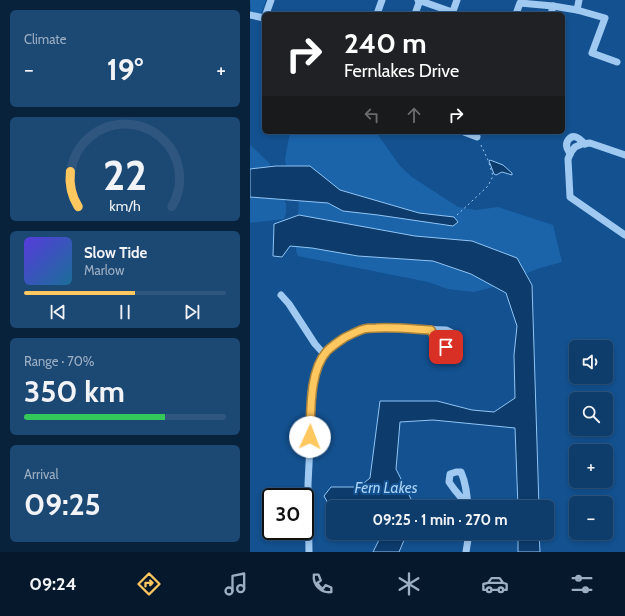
<!DOCTYPE html>
<html lang="en">
<head>
<meta charset="utf-8">
<style>
	body { margin:0; font-family:Cabin,sans-serif; background:#1c4874; color:#f1f3f6; height:100vh; display:flex; flex-direction:column; font-size:15px; white-space:nowrap }
	* { box-sizing:border-box; margin:0 }
	p { font-size:13px; color:#9baec2 }
	.icon { flex:none; width:22px; height:22px; fill:none; stroke:currentColor; stroke-width:2; stroke-linecap:round; stroke-linejoin:round }
	.map { position:relative; flex:1; overflow:hidden }
	.side { display:flex; flex-direction:column; gap:10px; padding:10px; background:#08223b; width:250px }
	.side>* { flex:none }
	.banner { position:absolute; left:12px; top:12px; width:303px; height:122px; border-radius:6px; box-shadow:0 2px 6px #0003,0 0 0 1px #2e567f; background:#202124; color:#fff; overflow:hidden }
	.tools { position:absolute; left:319px; top:340px; display:grid; gap:8px }
	.tools a { display:grid; place-items:center; width:44px; height:44px; border-radius:6px; background:#0e3d6c; box-shadow:0 2px 6px #0003,0 0 0 1px #2e567f; font-size:20px }
	.speed { position:absolute; left:12px; top:488px; display:flex; gap:8px; font-size:20px; font-weight:700; text-align:center }
	.speed>* { display:grid; place-content:center; width:52px; height:52px; border-radius:50%; background:#0e3d6c; box-shadow:0 2px 6px #0003,0 0 0 1px #2e567f; line-height:1 }
	.speed .limit { border:2px solid #111; border-radius:6px; background:#fff; color:#111 }
	.pin { position:absolute; display:grid; place-items:center; width:34px; height:34px; color:#fff; margin:-17px; border-radius:8px; box-shadow:0 2px 6px #0006 }
	.me { position:absolute; width:44px; margin:-22px; rotate:2deg; stroke-linejoin:round; filter:drop-shadow(0 0 3px #0008) }
	.turn { display:flex; align-items:center; gap:14px; height:84px; padding:0 16px; font-size:18px }
	.turn .icon { width:52px; height:52px; stroke-width:2.5 }
	.turn b { display:block; font-size:28px; line-height:34px }
	.lanes { display:flex; align-items:center; height:38px; padding:0 16px; background:#0003; justify-content:center; gap:20px; direction:ltr }
	.lanes .off { opacity:.35 }
	.big { font-size:30px; font-weight:700; line-height:1.1 }
	.side .tile { flex:1; display:flex; flex-direction:column; justify-content:center; gap:6px; min-width:0; padding:0 14px; border-radius:6px; background:#1c4874 }
	.side .dial { align-items:center; gap:0 }
	.dial svg { height:104px; overflow:visible; fill:none; stroke:#2e567f; stroke-width:7; stroke-linecap:round; text-anchor:middle }
	.dial text { fill:#f1f3f6; stroke:none }
	.song { display:flex; align-items:center; gap:12px }
	.cover { width:48px; height:48px; border-radius:6px; background:linear-gradient(135deg,hsl(250 70% 55%),hsl(200 70% 35%)) }
	.played { height:4px; border-radius:2px; background:linear-gradient(90deg,#ffc75f 55%,#2e567f 55%) }
	.keys { display:flex; justify-content:space-around; direction:ltr }
	.heat { display:flex; justify-content:space-between; align-items:center; font-size:22px; direction:ltr }
	.charge { height:6px; border-radius:3px; background:linear-gradient(90deg,#34c759 70%,#2e567f 0) }
	.trip { position:absolute; left:76px; top:500px; width:228px; height:40px; border-radius:6px; background:#0e3d6c; box-shadow:0 2px 6px #0003,0 0 0 1px #2e567f; font-weight:700; line-height:40px; text-align:center }
	.tabs { display:flex; height:64px; justify-content:space-around; align-items:center; background:#06182b; color:#9baec2 }
	.tabs .icon { width:28px; height:28px }
	.tabs .selected { color:#ffc75f }
	.tabs b { font-size:18px; color:#f1f3f6 }
	main { display:flex; flex:1; min-height:0 }
	.map>svg:first-child { display:block }
</style>
</head>
<body>
<main>
<section class="side">
<div class="tile"><p>Climate</p>
<div class="heat"><a>−</a><b class="big">19°</b><a>+</a></div>
</div>
<div class="tile dial"><svg viewBox="0 0 100 80">
<path d="M14 69A42 42 0 1 1 86 69"/>
<path d="M14 69A42 42 0 0 1 8 42" stroke="#ffc75f"/>
<text x="50" y="56" font-size="32" font-weight="700">22</text>
<text x="50" y="72" font-size="11">km/h</text>
</svg></div>
<div class="tile">
<div class="song"><i class="cover"></i><div><b>Slow Tide</b><p>Marlow</p></div></div>
<div class="played"></div>
<div class="keys"><svg class="icon" aria-label="previous" viewBox="0 0 24 24"><path d="M18 5L8 12l10 7zM5 5v14"/></svg><svg class="icon" aria-label="pause" viewBox="0 0 24 24"><path d="M8 5v14M16 5v14"/></svg><svg class="icon" aria-label="next" viewBox="0 0 24 24"><path d="M6 5l10 7-10 7zM19 5v14"/></svg></div>
</div>
<div class="tile"><p>Range · 70%</p><b class="big">350 km</b><div class="charge"></div></div>
<div class="tile"><p>Arrival</p><b class="big">09:25</b></div>
</section>
<div class="map">
<svg width="375" height="552" viewBox="0 0 375 552">
	<rect width="100%" height="100%" fill="#135190"/>
	<g fill="#1b64aa">
		<polygon points="0,0 16,0 11,15 1,11"/>
		<polygon points="40,132 126,132 150,166 162,177 208,207 226,210 248,207 303,225 312,262 287,269 247,286 224,292 198,289 178,282 48,256 46,251 49,199 37,174 35,159"/>
		<polygon points="0,145 8,152 19,163 36,204 36,213 34,219 0,223"/>
	</g>
	<g fill="#0c3b6c" stroke="#90c5f5">
		<polygon points="240,160 253,165 262,173 262,175 252,172 246,175 244,174 239,161"/>
		<polygon points="26,166 60,166 90,190 169,213 204,217 208,222 203,226 128,215 93,211 78,203 0,197 0,169"/>
		<polygon points="49,215 165,236 222,241 267,258 282,285 289,507 268,507 265,428 183,420 150,422 146,469 162,501 162,507 97,507 79,505 74,496 81,487 109,487 120,478 130,401 187,401 222,410 244,412 265,398 264,355 267,326 256,293 221,274 183,261 108,256 62,248 40,246 32,257 23,256 24,224"/>
		<polygon points="130,533 157,533 149,552 123,552 131,536"/>
		<polygon points="268,533 289,533 290,552 268,552"/>
	</g>
	<g fill="none" stroke-linecap="round" stroke-linejoin="round">
		<polyline stroke="#9fc9f1" stroke-width="1" stroke-dasharray="2 3" stroke-linecap="butt" points="207,215 238,186 243,176 238,160 230,143"/>
		<g stroke="#9fc9f1" stroke-width="7">
			<polyline points="168,0 202,12"/>
			<polyline points="329,0 327,10 355,18 342,53 367,62"/>
			<polyline points="16,14 21,0"/>
			<polyline points="127,14 132,0"/>
			<polyline points="165,14 170,0"/>
			<polyline points="202,14 207,0"/>
			<polyline points="266,14 270,3 303,6 327,10"/>
			<polyline points="301,14 303,6"/>
			<polyline points="0,15 14,18"/>
			<polyline points="214,132 227,137"/>
			<path d="M320 154C319 152 318 150 317 148 315 142 320 135 326 137 329 138 332 141 335 144"/>
			<polyline points="375,155 340,143 332,144 325,147 321,152 318,159 320,197 375,235"/>
			<polyline points="31,295 39,304 65,344 75,355"/>
			<path d="M218 506 204 489 199 482 200 474 206 472H211C216 483 217 495 218 507"/>
			<path d="M59 552 58 484 62 404 64 383 69 365 76 352 84 345 99 335 114 328H133L196 330 202 333 203 338 202 343 196 347C186 344 185 338 181 330"/>
			<polyline points="216,552 219,533"/>
		</g>
	</g>
	<g fill="none" stroke-linecap="round" stroke-linejoin="round">
		<defs>
			<path id="route" d="M60 437C61 411 59 371 77 351 82 346 88 342 94 338 100 335 107 331 114 329 117 328 122 328 126 328 144 327 163 329 181 330 185 338 186 344 196 347"/>
		</defs>
		<use href="#route" stroke="#a6813e" stroke-width="10"/>
		<use href="#route" stroke="#ffc75f" stroke-width="7"/>
	</g>
	<g text-anchor="middle" dominant-baseline="central" stroke-width="4" stroke-linejoin="round" paint-order="stroke">
		<g font-size="15" font-style="italic" fill="#aad3f8" stroke="#135190">
			<text x="136" y="488">Fern Lakes</text>
		</g>
	</g>
</svg>
<div class="tools">
<a><svg class="icon" aria-label="sound" viewBox="0 0 24 24"><path d="M4 9h4l5-4v14l-5-4H4zM17 9q2 3 0 6"/></svg></a>
<a><svg class="icon" aria-label="search" viewBox="0 0 24 24"><circle cx="10" cy="10" r="6"/><path d="M15 15l6 6"/></svg></a>
<a>+</a>
<a>−</a>
</div>
<div class="speed"><div class="limit">30</div></div>
<div class="pin" style="left:196px;top:347px;background:#d93025"><svg class="icon" aria-label="arrive" viewBox="0 0 24 24"><path d="M6 21V4h12l-3 4 3 4H6"/></svg></div>
<svg class="me" style="left:60px;top:437px" viewBox="-20 -20 40 40"><circle r="19" fill="#fff"/><path d="M0-13L10 11 0 6-10 11z" fill="#ffc75f"/></svg>
<div class="trip">09:25 · 1 min · 270 m</div>
<div class="banner">
<div class="turn"><svg class="icon" aria-label="right" viewBox="0 0 24 24"><path d="M7 20v-9h11M14 6l5 5-5 5"/></svg><div><b>240 m</b>Fernlakes Drive</div></div>
<div class="lanes"><svg class="icon off" aria-label="left" viewBox="0 0 24 24"><path d="M17 20v-9H6M10 6l-5 5 5 5"/></svg><svg class="icon off" aria-label="ahead" viewBox="0 0 24 24"><path d="M12 20V5M6 11l6-6 6 6"/></svg><svg class="icon" aria-label="right" viewBox="0 0 24 24"><path d="M7 20v-9h11M14 6l5 5-5 5"/></svg></div>
</div>
</div>
</main>
<nav class="tabs">
<b>09:24</b>
<svg class="icon selected" aria-label="directions" viewBox="0 0 24 24"><path d="M12 3l9 9-9 9-9-9zM9 14v-3h6M13 9l2 2-2 2"/></svg>
<svg class="icon" aria-label="music" viewBox="0 0 24 24"><path d="M9 18V5l10-2v13"/><circle cx="6" cy="18" r="3"/><circle cx="16" cy="16" r="3"/></svg>
<svg class="icon" aria-label="phone" viewBox="0 0 24 24"><path d="M5 4h4l2 5-3 2q2 4 5 5l2-3 5 2v4C11 20 4 13 5 4z"/></svg>
<svg class="icon" aria-label="climate" viewBox="0 0 24 24"><path d="M12 3v18M4 7l16 10M4 17L20 7"/></svg>
<svg class="icon" aria-label="car" viewBox="0 0 24 24"><path d="M5 17H2v-5l4-1 3-4h7l3 4 3 1v5h-3M9 17h6M6 11h13"/><circle cx="7" cy="17" r="2"/><circle cx="17" cy="17" r="2"/></svg>
<svg class="icon" aria-label="filters" viewBox="0 0 24 24"><path d="M4 7h16M4 17h16"/><circle cx="9" cy="7" r="2"/><circle cx="15" cy="17" r="2"/></svg>
</nav>
</body>
</html>
